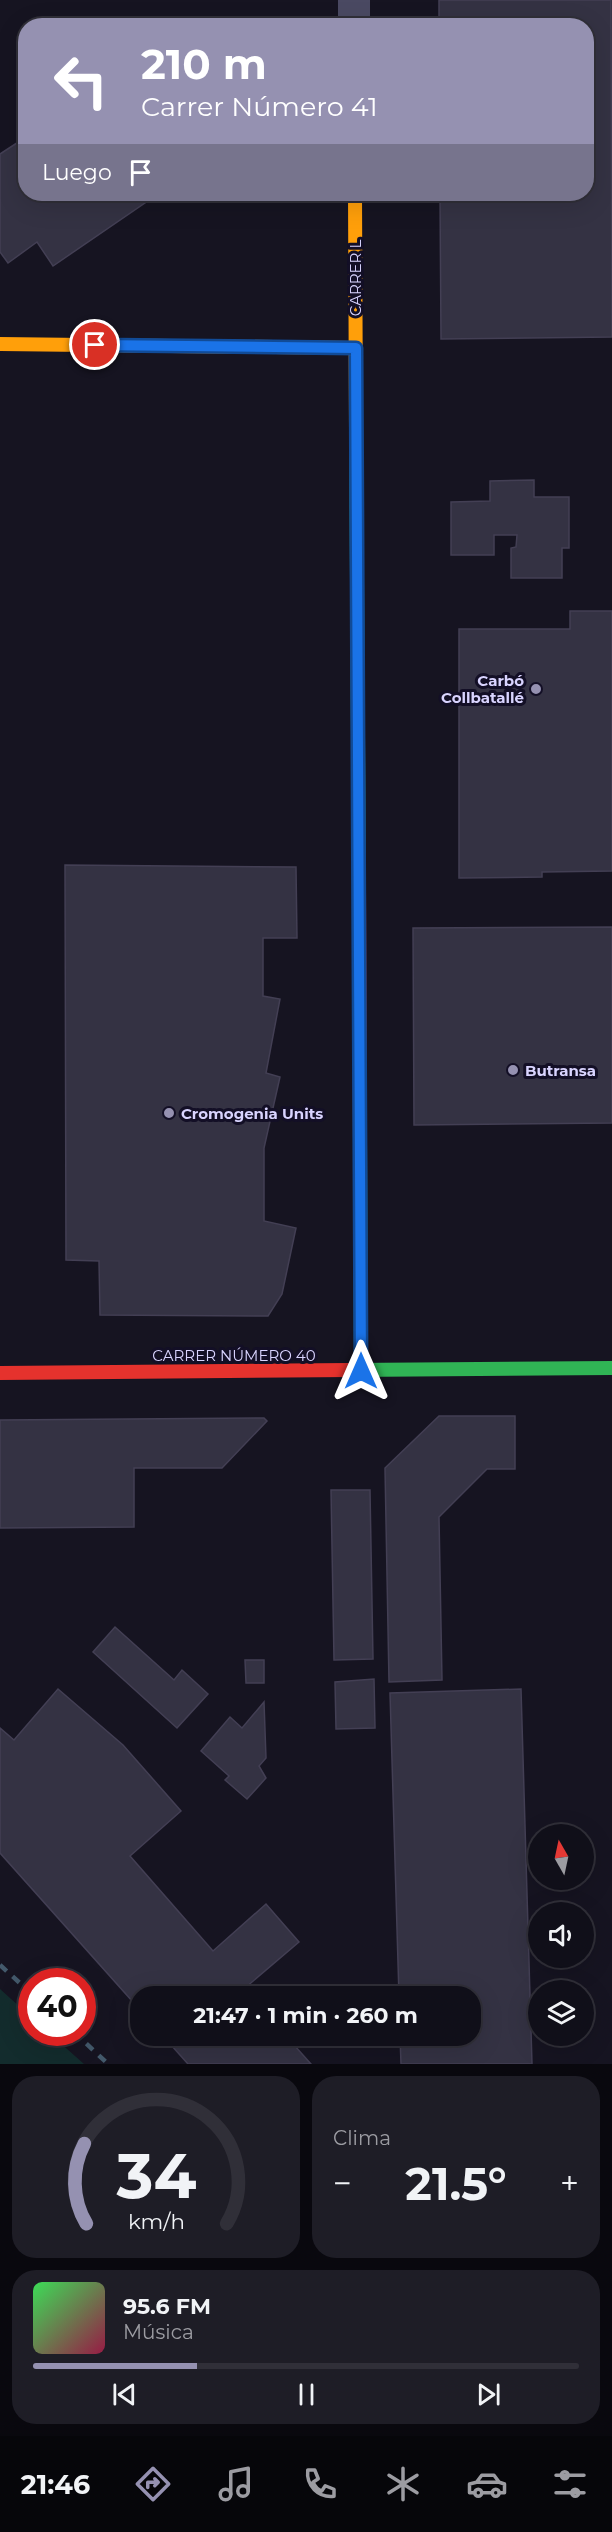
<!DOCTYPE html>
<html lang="es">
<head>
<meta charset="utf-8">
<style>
	body { margin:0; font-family:Montserrat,sans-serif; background:#1e1d26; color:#f1f3f6; height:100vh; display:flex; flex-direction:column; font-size:22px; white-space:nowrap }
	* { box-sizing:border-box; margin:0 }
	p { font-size:20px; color:#9c9ca2 }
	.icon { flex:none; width:33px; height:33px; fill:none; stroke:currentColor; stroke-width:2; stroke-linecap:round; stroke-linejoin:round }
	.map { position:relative; height:2064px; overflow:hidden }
	.details { display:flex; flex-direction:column; gap:12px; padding:12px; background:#09080e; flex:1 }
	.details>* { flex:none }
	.banner { position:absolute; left:18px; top:18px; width:576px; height:183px; border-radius:24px; box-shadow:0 6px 24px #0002,0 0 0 2px #302f38; background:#9591b1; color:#fff; overflow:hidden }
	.needle { width:39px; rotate:351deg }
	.controls { position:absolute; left:528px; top:1824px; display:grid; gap:12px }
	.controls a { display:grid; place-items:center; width:66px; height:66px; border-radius:50%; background:#100f19; box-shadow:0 6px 24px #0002,0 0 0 2px #302f38; font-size:30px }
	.speed { position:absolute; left:18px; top:1968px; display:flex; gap:12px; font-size:30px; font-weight:700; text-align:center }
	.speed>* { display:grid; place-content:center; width:78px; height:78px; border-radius:50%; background:#100f19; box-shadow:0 6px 24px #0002,0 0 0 2px #302f38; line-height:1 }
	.speed .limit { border:9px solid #d22; background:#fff; color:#111 }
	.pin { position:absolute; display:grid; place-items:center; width:51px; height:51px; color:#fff; margin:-26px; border:3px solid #fff; border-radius:50%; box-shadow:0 2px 6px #0007 }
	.me { position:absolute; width:66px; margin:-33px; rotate:0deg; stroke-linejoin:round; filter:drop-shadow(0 0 4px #0008) }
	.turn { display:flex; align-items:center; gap:21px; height:126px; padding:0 24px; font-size:27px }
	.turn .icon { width:78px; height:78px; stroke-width:2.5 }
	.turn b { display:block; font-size:42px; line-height:51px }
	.then { display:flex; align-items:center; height:57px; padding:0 24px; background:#0003; gap:12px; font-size:22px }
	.big { font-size:45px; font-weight:700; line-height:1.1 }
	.details .widget { flex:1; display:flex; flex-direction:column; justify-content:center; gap:9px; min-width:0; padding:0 21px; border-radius:24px; background:#1e1d26 }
	.details .dial { align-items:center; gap:0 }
	.dial svg { height:156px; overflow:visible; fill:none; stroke:#302f38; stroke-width:7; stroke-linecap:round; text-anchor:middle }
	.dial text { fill:#f1f3f6; stroke:none }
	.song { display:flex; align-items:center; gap:18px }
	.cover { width:72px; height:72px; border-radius:9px; background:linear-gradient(135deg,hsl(130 70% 55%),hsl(340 70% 35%)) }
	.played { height:6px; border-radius:3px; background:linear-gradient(90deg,#9591b1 30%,#302f38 30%) }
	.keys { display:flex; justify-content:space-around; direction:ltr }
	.heat { display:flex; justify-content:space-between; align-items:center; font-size:33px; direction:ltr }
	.details .tiles { flex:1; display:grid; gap:12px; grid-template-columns:1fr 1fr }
	.widget:last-child { grid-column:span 2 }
	.trip { position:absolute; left:130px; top:1986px; width:351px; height:60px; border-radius:24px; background:#100f19; box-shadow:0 6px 24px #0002,0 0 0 2px #302f38; font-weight:700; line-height:60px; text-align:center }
	.dock { display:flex; height:96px; justify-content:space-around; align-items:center; background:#06060a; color:#9c9ca2 }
	.dock .icon { width:42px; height:42px }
	.dock .active { color:#9591b1 }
	.dock b { font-size:27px; color:#f1f3f6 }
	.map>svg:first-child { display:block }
</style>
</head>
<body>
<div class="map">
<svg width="612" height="2064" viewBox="0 0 612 2064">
	<rect width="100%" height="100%" fill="#161421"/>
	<polygon fill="#132c2d" points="0,1989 31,2017 32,2032 49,2033 84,2064 0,2064"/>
	<g fill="#343243" stroke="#433f54" stroke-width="1.5">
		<polygon points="439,0 611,0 612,337 441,339 440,194 586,194 586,26 439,26"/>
		<polygon points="26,137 26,194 158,194 53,266 37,242 8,263 0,252 0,154"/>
		<polygon points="534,480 534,497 569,497 569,548 562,548 562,578 511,578 511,548 516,547 517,535 494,535 494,555 451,555 451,502 490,501 490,481"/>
		<polygon points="570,611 612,611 612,871 542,872 542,877 459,878 459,629 570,629"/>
		<polygon points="65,865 296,867 297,938 263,938 263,996 280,999 266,1073 280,1077 264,1148 264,1221 296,1228 282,1294 268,1316 100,1315 99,1261 66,1260"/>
		<polygon points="612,927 612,1123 414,1125 413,928"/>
		<polygon points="439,1416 515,1416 515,1469 487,1469 439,1517 442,1680 389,1682 385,1468"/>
		<polygon points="264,1418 267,1421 222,1468 134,1468 134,1527 0,1528 0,1420"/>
		<polygon points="331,1490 370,1490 373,1659 334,1660"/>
		<polygon points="115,1627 174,1680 182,1670 208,1694 177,1728 93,1652"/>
		<polygon points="245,1660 264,1660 264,1683 246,1683"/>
		<polygon points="374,1679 375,1728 336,1729 335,1682"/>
		<polygon points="58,1689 123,1745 181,1811 130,1856 213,1951 266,1904 299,1942 245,1988 252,1996 141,1996 141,2011 0,1853 0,1728 14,1740"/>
		<polygon points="521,1689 532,2064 401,2064 400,2036 471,2036 471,1996 399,1996 390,1693"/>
		<polygon points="264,1702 266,1758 259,1766 266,1778 247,1799 225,1780 229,1776 201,1751 230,1717 242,1728"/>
		<polygon points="163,2036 286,2036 311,2064 188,2064"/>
	</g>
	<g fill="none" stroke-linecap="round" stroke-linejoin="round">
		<polyline stroke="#4a4962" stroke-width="32" points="354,0 354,26"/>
		<g stroke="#30b455" stroke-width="14">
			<polyline points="356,427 359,887"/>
			<polyline points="360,1140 361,1371"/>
			<polyline points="351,1370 612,1368"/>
		</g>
		<g stroke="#ff9f0a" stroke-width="14">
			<polyline points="355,194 356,427"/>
			<polyline points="0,344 356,348"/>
		</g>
		<g stroke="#e5322d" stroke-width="14">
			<polyline points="359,887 360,1140"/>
			<polyline points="0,1373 351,1370"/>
		</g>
		<g stroke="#43596b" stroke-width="4.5" stroke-dasharray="9 8" stroke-linecap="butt">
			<polyline points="0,1965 32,1994"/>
			<polyline points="74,2032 108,2064"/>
		</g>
	</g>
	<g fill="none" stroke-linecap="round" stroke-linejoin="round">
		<defs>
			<polyline id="route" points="95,345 356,348 361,1371"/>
		</defs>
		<use href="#route" stroke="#114b97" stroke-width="15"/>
		<use href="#route" stroke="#1a73e8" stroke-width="10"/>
	</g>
	<g fill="#9591b1" stroke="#130f26" stroke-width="2">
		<circle cx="536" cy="689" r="6"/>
		<circle cx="513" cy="1070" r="6"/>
		<circle cx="169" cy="1113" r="6"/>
	</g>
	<g text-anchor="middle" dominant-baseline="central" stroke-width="6" stroke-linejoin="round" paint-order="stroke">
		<g font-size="15" fill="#d9d4ff" stroke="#130f26">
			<text transform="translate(355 278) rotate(-90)">CARRER L</text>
			<text x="234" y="1355">CARRER NÚMERO 40</text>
		</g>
		<g font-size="15" font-weight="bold" fill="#d9d4ff" stroke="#130f26" text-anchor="start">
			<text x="524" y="680" text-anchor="end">Carbó<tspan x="524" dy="17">Collbatallé</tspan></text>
			<text x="525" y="1070">Butransa</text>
			<text x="181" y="1113">Cromogenia Units</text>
		</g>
	</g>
</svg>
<div class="controls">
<a><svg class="needle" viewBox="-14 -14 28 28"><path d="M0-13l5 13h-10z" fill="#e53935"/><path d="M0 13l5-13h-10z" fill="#9c9ca2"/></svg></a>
<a><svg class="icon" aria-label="sound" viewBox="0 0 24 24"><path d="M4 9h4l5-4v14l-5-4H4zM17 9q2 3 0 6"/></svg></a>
<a><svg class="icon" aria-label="layers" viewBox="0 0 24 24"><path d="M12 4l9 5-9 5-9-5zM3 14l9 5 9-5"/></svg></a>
</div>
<div class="speed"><div class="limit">40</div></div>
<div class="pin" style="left:95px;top:345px;background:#d93025"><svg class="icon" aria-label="arrive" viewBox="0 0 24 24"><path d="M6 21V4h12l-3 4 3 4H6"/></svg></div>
<svg class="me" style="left:361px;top:1371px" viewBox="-20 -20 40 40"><path d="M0-17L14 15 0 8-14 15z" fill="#1a73e8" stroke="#fff" stroke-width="4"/></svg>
<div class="trip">21:47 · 1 min · 260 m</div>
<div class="banner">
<div class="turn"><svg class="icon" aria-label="left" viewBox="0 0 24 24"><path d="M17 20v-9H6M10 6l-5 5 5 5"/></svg><div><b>210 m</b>Carrer Número 41</div></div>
<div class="then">Luego<svg class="icon" aria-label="arrive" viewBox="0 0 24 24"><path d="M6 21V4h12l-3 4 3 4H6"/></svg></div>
</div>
</div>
<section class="details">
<div class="tiles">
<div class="widget dial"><svg viewBox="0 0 100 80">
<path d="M14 69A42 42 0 1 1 86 69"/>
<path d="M14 69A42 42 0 0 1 13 28" stroke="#9591b1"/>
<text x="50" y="56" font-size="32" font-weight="700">34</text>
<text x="50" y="72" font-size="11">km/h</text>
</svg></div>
<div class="widget"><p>Clima</p>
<div class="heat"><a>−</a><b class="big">21.5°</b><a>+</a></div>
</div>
<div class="widget">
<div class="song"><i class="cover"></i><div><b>95.6 FM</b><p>Música</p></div></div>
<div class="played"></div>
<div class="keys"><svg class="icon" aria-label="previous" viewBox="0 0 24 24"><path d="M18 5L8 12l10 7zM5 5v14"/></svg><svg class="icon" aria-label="pause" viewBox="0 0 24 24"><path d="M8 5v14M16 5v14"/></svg><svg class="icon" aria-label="next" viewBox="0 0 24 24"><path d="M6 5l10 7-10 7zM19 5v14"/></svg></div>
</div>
</div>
</section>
<nav class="dock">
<b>21:46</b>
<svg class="icon active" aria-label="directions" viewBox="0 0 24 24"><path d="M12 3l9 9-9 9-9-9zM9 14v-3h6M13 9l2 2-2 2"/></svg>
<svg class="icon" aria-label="music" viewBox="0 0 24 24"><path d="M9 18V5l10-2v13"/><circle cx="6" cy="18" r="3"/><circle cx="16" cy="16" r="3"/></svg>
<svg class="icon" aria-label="phone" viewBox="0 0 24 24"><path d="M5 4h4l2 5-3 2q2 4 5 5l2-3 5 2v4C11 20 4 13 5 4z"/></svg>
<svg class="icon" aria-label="climate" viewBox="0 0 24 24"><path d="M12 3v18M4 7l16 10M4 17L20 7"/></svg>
<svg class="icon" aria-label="car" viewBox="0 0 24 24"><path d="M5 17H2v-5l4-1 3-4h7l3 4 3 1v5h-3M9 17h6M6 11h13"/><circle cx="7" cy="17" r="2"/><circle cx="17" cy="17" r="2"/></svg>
<svg class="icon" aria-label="filters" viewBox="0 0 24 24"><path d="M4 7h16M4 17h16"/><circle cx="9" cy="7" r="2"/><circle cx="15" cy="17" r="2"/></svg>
</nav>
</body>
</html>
